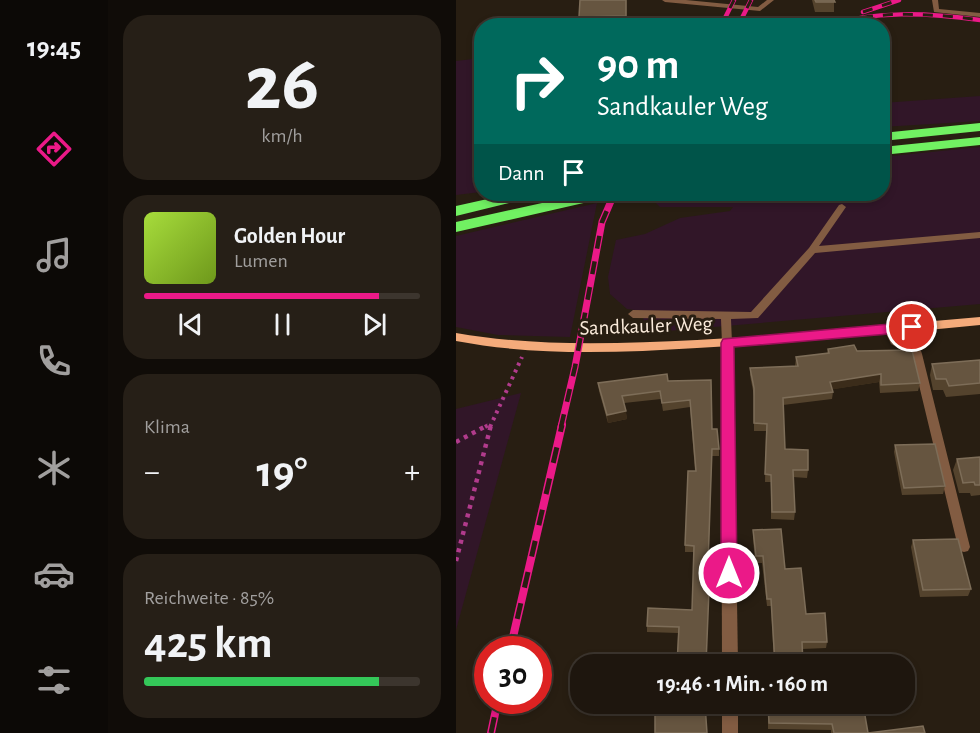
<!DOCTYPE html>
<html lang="de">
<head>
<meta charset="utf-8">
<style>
	body { margin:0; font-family:"Alegreya Sans",sans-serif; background:#261f17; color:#f1f3f6; height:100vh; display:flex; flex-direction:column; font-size:22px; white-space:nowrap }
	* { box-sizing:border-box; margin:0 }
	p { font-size:20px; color:#a19f9e }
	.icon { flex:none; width:33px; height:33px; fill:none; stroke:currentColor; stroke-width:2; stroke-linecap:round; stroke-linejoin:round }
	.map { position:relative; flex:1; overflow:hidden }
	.sheet { display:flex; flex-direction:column; gap:15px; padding:15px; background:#100c08; width:348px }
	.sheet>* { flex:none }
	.guide { position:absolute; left:18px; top:18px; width:416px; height:183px; border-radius:24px; box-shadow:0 3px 9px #0003,0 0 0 2px #3c352e; background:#00695c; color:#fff; overflow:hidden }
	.speed { position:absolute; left:18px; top:636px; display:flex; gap:12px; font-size:30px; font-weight:700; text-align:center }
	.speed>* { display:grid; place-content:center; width:78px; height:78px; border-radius:50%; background:#1e160e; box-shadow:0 3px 9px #0003,0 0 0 2px #3c352e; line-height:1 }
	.speed .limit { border:9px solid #d22; background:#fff; color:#111 }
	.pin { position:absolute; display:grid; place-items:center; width:51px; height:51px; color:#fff; margin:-26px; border:3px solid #fff; border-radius:50%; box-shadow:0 2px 6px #0007 }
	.me { position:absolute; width:66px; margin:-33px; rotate:0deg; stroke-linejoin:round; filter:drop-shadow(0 0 4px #0008) }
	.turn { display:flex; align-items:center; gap:21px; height:126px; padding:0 24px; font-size:27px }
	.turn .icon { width:78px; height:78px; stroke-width:2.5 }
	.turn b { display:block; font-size:42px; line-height:51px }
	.then { display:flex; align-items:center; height:57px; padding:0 24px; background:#0003; gap:12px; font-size:22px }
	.big { font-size:45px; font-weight:600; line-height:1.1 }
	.sheet .card { flex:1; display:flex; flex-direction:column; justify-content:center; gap:9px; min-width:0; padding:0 21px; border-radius:24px; background:#261f17 }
	.sheet .dial { align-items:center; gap:0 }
	.dial b { font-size:78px; line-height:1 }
	.song { display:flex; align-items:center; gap:18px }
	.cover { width:72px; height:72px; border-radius:9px; background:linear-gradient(135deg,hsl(80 70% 55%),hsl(80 70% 35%)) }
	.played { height:6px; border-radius:3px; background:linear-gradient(90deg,#eb1988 85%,#3c352e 85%) }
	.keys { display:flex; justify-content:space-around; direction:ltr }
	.heat { display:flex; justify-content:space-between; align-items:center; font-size:33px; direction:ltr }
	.charge { height:9px; border-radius:4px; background:linear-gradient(90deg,#34c759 85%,#3c352e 0) }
	.trip { position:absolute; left:114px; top:654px; width:345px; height:60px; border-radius:24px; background:#1e160e; box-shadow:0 3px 9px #0003,0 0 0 2px #3c352e; font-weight:600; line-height:60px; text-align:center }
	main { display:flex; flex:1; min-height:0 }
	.tabs { display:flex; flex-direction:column; width:108px; justify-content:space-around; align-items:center; background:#0c0906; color:#a19f9e }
	.tabs .icon { width:42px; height:42px }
	.tabs .selected { color:#eb1988 }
	.tabs b { font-size:27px; color:#f1f3f6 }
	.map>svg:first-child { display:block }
</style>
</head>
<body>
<main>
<nav class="tabs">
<b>19:45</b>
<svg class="icon selected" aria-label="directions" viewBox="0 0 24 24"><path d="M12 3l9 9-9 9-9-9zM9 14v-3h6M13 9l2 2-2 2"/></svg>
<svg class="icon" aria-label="music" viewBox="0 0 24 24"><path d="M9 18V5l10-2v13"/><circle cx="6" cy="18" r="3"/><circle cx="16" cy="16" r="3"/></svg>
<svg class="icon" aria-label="phone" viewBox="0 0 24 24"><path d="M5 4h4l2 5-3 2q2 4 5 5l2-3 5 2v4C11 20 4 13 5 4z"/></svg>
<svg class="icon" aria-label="climate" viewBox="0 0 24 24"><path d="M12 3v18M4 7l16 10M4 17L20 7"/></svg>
<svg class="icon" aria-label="car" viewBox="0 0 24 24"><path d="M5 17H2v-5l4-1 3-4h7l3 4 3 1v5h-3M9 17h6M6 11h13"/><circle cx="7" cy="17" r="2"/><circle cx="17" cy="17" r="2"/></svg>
<svg class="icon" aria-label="filters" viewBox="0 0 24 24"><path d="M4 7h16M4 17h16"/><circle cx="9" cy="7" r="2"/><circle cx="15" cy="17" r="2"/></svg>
</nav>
<section class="sheet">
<div class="card dial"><b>26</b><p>km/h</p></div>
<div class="card">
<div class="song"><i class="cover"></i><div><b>Golden Hour</b><p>Lumen</p></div></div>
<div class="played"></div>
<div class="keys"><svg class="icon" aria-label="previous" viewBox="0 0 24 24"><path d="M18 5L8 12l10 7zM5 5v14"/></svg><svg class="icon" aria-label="pause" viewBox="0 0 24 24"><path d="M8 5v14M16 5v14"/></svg><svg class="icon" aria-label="next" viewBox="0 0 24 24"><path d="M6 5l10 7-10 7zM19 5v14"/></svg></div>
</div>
<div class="card"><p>Klima</p>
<div class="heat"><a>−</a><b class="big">19°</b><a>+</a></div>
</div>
<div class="card"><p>Reichweite · 85%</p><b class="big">425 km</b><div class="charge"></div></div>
</section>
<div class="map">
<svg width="524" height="733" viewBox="0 0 524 733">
	<rect width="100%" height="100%" fill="#281e12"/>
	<g fill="#311628">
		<polygon points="17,59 25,61 25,192 0,195 0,61"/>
		<polygon points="524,96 524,121 426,127 426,103"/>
		<polygon points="524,147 524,304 188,333 187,311 171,309 154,294 152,277 160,240 189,234 224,218 274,211 277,207 204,207 191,194 426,194 426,157"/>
		<polygon points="141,203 114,337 42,335 0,327 0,236"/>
		<polygon points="65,393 0,630 0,409"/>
	</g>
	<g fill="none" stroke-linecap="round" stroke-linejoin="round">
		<g stroke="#b13b8c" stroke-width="4" stroke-dasharray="3 4.5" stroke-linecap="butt">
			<polyline points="29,427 34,424"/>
			<polyline points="34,427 66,357"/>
		</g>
		<g stroke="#b13b8c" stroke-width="4.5" stroke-dasharray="4 5" stroke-linecap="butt">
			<polyline points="0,442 32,425"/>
			<polyline points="0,561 35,425"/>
		</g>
		<g fill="#825c42" fill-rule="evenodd">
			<polygon points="206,0 230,0 302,7 311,0 318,0 304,11 209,2"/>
			<polygon points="476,0 482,0 483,9 524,13 524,17 478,12"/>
			<polygon points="386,204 390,207 363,246 524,232 524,238 359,253 302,318 275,319 276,343 271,347 266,343 265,319 177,318 172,314 177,310 295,312 353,248 383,205"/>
			<polygon points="433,325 437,326 443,339 465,351 466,354 514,547 512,551 508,552 504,551 502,547 456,356 435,344 428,329"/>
		</g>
		<g fill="#825c42" fill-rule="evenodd">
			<polygon points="271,339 277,343 282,664 266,664 265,343"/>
			<rect x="266" y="704" width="16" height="29"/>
		</g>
		<path fill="#f4ab7b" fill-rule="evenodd" d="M524 317V325C430 334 336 343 241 348 160 353 80 356 0 341V333C80 347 160 344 241 340 336 335 430 325 524 317Z"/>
		<g fill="#71f162" fill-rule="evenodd">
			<polygon points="524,123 524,131 426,141 426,133"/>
			<polygon points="524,137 524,145 426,155 426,147"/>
			<polygon points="54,194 79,194 77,197 0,216 0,206"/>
			<polygon points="127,194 152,194 145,199 0,232 0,222"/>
		</g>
		<defs>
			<g id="rail-far2">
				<polyline points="407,12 443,0"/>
				<polyline points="265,26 278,0"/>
				<polyline points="282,26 295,0"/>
				<path d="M368 26C418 10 473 13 524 20"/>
			</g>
			<polyline id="rail-far1" points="105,427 119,367 146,222 158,194"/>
			<g id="rail">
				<polyline points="54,650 106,425"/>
				<polyline points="35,733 42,700"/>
			</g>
		</defs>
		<use href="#rail-far2" stroke="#eb1988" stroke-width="4.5"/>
		<use href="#rail-far1" stroke="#eb1988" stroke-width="7"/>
		<use href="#rail" stroke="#eb1988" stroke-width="8"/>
		<use href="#rail-far2" stroke="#281e12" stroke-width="3" stroke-dasharray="10" stroke-linecap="butt"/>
		<use href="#rail-far1" stroke="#281e12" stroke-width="4.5" stroke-dasharray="13" stroke-linecap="butt"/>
		<use href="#rail" stroke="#281e12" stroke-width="5" stroke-dasharray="16" stroke-linecap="butt"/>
	</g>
	<g fill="#54432d">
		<polygon points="124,0 171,0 170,26 124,26 123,17"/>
		<polygon points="356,0 378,0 378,12 359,12"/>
		<polygon points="372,349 401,351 464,383 462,391 424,393 423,382 377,389 377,392 376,399 327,405 329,449 352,470 351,478 337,477 339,512 338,520 315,519 315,482 309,482 310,431 298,431 298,396 294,375 294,368 339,366 340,357 371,353"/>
		<polygon points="524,360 524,394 490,397 487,390 477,390 474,375 476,364"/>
		<polygon points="255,380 256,429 263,449 263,456 256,456 252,565 263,565 264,596 253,596 221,664 222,633 191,632 191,626 236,610 238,552 229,552 229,545 239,471 234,407 207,411 205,399 168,403 171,419 152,423 143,391 142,383 212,381"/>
		<polygon points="439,445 489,486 487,494 446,495 438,452"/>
		<polygon points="524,457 524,495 515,496 514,493 503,493 497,470 501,459"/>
		<polygon points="297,530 329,569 350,614 371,642 370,648 346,649 347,664 318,664 315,606 311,606 306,563 299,563 297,537"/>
		<polygon points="457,540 515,589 512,596 464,597 455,547"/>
		<polygon points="312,704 348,704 349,706 412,733 469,733 375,733 375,730 312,729"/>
	</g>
	<g fill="#3b2c1a">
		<polygon points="170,0 171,0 170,26"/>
		<polygon points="425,374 423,382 373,390 374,382"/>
		<polygon points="170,411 171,419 152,423 151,415"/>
	</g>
	<g fill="#665540" stroke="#7d6d58" stroke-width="1.5">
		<polygon points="124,0 170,0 170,16 123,17"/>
		<polygon points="359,0 378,0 379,2 360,2"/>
		<polygon points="398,345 401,351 456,350 464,383 425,385 425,374 374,382 377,392 327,398 329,449 352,450 352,470 337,470 339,512 316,512 315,475 309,474 311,424 298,423 298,388 294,368 342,366 340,357 373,353 372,349"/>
		<polygon points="524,360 524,383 493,386 490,379 480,379 476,364"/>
		<polygon points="211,374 212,381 255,380 256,429 261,429 263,449 256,449 252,565 263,565 264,590 253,590 250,664 195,664 221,664 223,627 191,626 192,608 236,610 238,546 229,545 232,471 240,471 234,400 206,403 204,391 166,396 170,411 151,415 142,383"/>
		<polygon points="479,444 489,486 448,488 439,445"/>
		<polygon points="524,457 524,485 519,485 518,482 507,483 501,459"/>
		<polygon points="325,529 329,569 345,568 350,614 369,613 371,642 346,642 347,664 319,664 315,599 311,599 307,556 300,556 297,530"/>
		<polygon points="502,539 515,589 467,590 457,540"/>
		<polygon points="227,704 249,704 251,733 199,733 199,713 226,711"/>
		<polygon points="312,704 348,704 349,706 407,704 412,733 467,726 469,733 378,733 376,724 313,723"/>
	</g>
	<polygon fill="#eb1988" stroke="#991058" stroke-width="1.5" points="456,322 463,327 456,332 278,347 281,573 279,578 273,580 267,578 265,573 265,343 267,339"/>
	<g text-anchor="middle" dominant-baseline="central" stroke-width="6" stroke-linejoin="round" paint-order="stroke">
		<g font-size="21" fill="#fcecdc" stroke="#281e12">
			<text transform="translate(190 326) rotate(-2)">Sandkauler Weg</text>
		</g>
	</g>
</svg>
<div class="speed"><div class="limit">30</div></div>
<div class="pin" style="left:456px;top:327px;background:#d93025"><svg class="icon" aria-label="arrive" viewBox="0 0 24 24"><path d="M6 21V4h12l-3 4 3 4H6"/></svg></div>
<svg class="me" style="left:273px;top:573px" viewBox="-20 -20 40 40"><circle r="17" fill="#eb1988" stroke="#fff" stroke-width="3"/><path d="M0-11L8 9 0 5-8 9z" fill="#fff"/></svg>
<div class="trip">19:46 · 1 Min. · 160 m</div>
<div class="guide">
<div class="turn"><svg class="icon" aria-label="right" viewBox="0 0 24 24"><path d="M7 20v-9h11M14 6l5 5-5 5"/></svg><div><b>90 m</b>Sandkauler Weg</div></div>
<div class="then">Dann<svg class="icon" aria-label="arrive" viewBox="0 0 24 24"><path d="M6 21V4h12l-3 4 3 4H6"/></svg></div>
</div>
</div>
</main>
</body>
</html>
